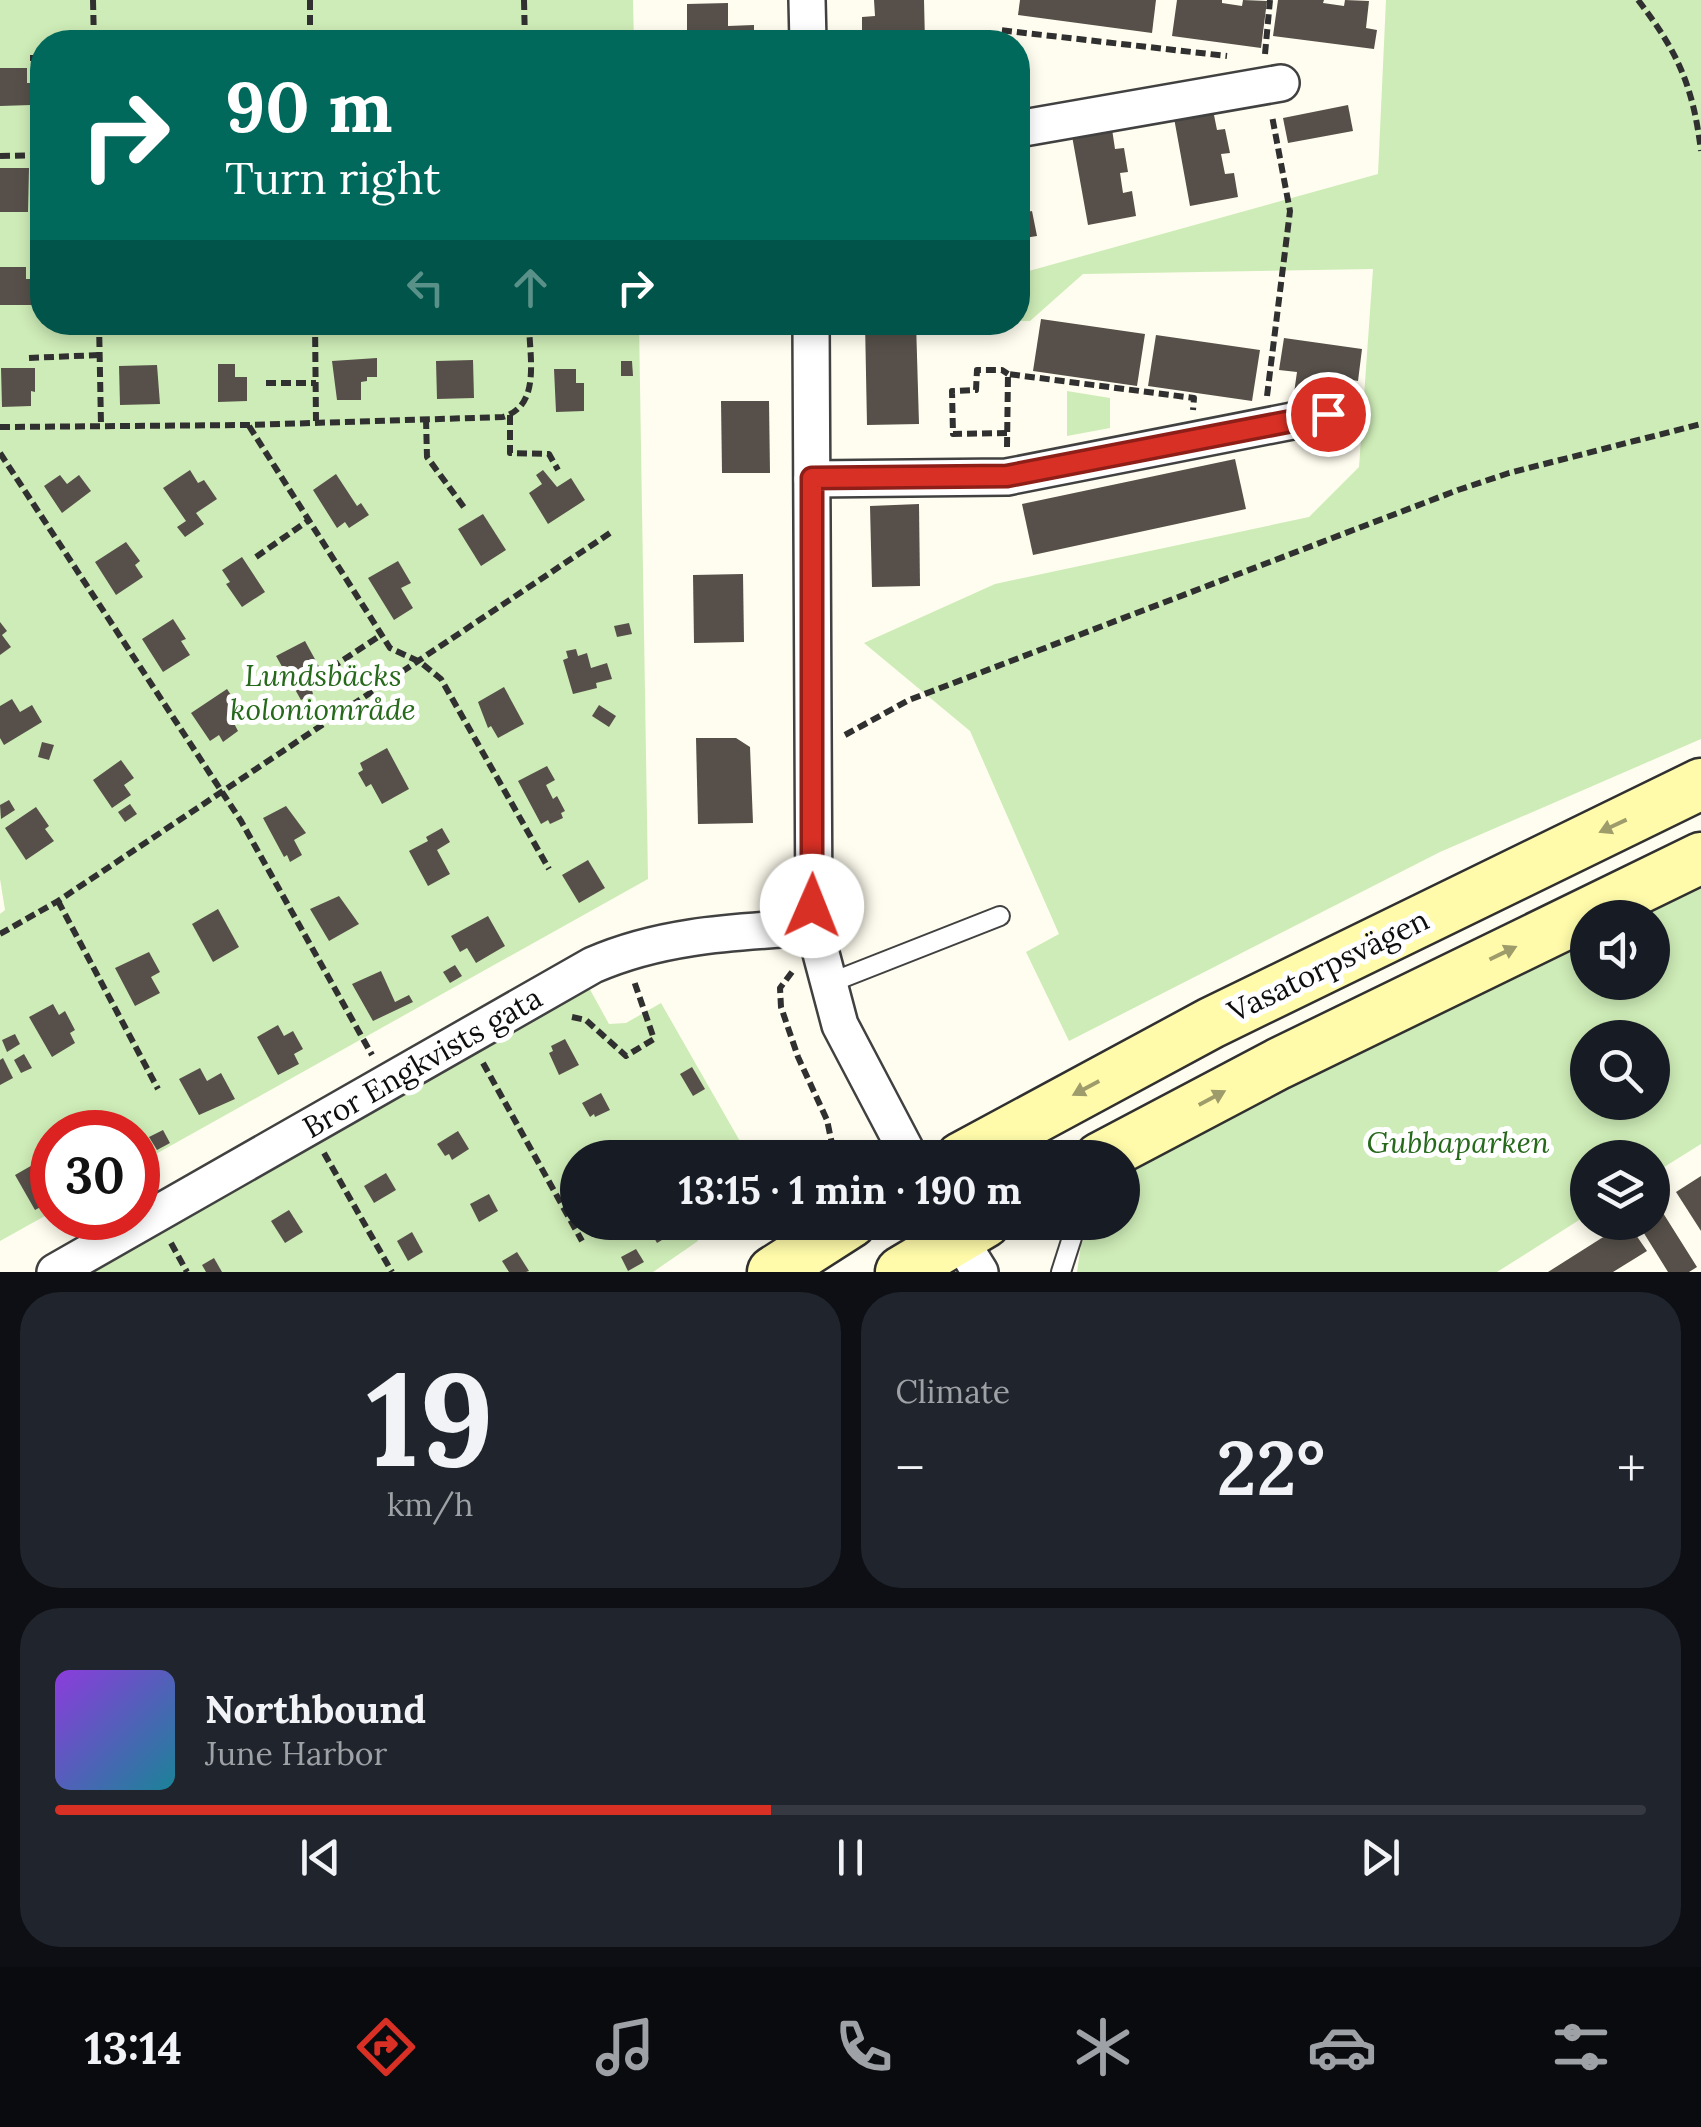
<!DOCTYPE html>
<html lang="en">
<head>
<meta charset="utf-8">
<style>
	body { margin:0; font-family:Lora,serif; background:#20242c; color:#f1f3f6; height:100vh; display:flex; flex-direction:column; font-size:38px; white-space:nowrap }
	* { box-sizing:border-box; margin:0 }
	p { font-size:32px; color:#9ea1a6 }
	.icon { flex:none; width:55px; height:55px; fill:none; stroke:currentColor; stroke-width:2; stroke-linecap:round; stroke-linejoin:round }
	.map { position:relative; height:1272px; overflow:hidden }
	.panel { display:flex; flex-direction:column; gap:20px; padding:20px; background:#0d0f14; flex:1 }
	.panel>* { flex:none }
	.guide { position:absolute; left:30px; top:30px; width:1000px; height:305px; border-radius:40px; box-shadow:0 5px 15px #0003; background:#00695c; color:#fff; overflow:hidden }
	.tools { position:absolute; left:1570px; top:900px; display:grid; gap:20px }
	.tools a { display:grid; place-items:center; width:100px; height:100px; border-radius:50%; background:#171b24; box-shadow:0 5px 15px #0003; font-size:50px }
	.speed { position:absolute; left:30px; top:1110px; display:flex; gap:20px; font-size:50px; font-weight:700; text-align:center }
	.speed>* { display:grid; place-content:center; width:130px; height:130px; border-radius:50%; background:#171b24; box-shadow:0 5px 15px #0003; line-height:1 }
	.speed .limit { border:15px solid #d22; background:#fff; color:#111 }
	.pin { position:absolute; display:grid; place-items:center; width:85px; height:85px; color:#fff; margin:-42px; border:5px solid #fff; border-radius:50%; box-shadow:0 2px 10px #0007 }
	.me { position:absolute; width:110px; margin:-55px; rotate:1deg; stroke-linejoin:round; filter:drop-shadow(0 0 8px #0008) }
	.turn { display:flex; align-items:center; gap:35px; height:210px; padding:0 30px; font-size:45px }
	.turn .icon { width:130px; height:130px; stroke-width:2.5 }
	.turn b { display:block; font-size:70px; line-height:85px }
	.lanes { display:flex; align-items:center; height:95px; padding:0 30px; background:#0003; justify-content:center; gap:50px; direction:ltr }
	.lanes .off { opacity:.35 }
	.big { font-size:75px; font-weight:700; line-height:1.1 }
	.panel .widget { flex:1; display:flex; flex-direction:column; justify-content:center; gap:15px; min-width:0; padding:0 35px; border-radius:40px; background:#20242c }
	.panel .dial { align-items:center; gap:0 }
	.dial b { font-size:130px; line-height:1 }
	.song { display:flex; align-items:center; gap:30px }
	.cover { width:120px; height:120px; border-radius:15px; background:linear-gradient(135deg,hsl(270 70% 55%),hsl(190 70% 35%)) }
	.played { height:10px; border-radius:5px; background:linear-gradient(90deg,#d93025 45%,#363941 45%) }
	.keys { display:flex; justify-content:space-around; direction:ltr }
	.heat { display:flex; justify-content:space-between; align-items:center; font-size:55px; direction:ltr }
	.panel .tiles { flex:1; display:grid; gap:20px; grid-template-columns:1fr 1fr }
	.widget:last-child { grid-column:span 2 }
	.trip { position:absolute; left:560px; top:1140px; width:580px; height:100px; border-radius:50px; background:#171b24; box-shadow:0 5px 15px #0003; font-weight:700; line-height:100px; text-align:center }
	.tab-bar { display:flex; height:160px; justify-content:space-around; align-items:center; background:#090b0e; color:#9ea1a6 }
	.tab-bar .icon { width:70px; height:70px }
	.tab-bar .current { color:#d93025 }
	.tab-bar b { font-size:45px; color:#f1f3f6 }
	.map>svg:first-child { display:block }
</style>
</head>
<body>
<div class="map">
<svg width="1701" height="1272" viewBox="0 0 1701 1272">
	<rect width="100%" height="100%" fill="#fffdef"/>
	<g fill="#ceecb7" fill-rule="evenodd">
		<polygon points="0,0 633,0 634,42 42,42 42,322 639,323 648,879 138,1164 138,1132 52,1132 52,1212 0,1241 0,914 5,910 0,879"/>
		<polygon points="1386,0 1701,0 1701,739 1440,852 1069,1041 1026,952 1059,934 970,731 864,643 995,584 1309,517 1359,467 1373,269 1083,274 1030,321 1018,321 1018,274 1378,174"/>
		<polygon points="1067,391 1110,398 1110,428 1067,436"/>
		<path d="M1701 888V1144L1653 1174 1652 1158H1588L1587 1215 1497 1272H1077L1081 1244 1094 1223 1122 1222 1123 1182 1140 1162 1422 1017 1587 941 1588 982H1652V918L1638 917ZM1588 1038H1652V1102H1588Z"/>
		<polygon points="588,986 609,1024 626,1023 661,1003 749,1157 578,1158 578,1222 707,1223 693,1231 698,1241 653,1272 80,1272"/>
	</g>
	<g fill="#57504a">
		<polygon points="874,0 924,0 925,42 875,42 875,31 862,31 862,17 875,16"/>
		<polygon points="1020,0 1156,0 1152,33 1018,15"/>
		<polygon points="1177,0 1222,0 1222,3 1242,6 1243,0 1267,1 1261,48 1172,36"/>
		<polygon points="1278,0 1324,0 1323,3 1344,6 1345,0 1369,1 1366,28 1377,30 1374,49 1273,36"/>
		<polygon points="728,3 728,26 754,25 754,42 687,42 687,4"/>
		<polygon points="0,68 27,68 27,83 31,83 31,105 0,106"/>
		<polygon points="1348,105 1353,131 1288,143 1283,118"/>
		<polygon points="1213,110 1217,130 1225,129 1230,153 1221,154 1225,174 1234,173 1238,197 1190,206 1174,118"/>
		<polygon points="1112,129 1115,149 1124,148 1128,172 1120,173 1123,193 1132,191 1136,216 1088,225 1072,136"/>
		<polygon points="1024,167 1028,191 1020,193 1023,213 1032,211 1037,236 1018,239 1018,169"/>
		<polygon points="0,168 29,168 28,212 0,212"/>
		<polygon points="0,267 26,267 26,279 37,279 37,305 0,305"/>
		<polygon points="1041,319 1145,334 1137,386 1033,371"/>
		<polygon points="865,322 916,322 919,424 867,425"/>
		<polygon points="1156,335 1260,350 1252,401 1148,386"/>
		<polygon points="1284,338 1362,349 1358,381 1340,378 1337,399 1294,393 1297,372 1279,370"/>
		<polygon points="377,358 377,377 367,377 367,381 361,382 361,400 337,400 332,361"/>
		<polygon points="473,360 474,398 437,399 436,361"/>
		<polygon points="621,361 632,361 633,376 621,376"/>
		<polygon points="218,364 235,364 235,377 247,377 247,401 218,402"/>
		<polygon points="157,365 160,404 120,405 119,366"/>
		<polygon points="1,368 35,368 35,392 31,391 31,406 2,407"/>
		<polygon points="554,369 576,369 576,383 584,383 584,411 556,412"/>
		<polygon points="721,401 769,401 770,473 722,473"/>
		<polygon points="1235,459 1246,509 1033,555 1022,504"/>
		<polygon points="190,470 198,483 204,480 217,499 196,513 204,524 185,537 177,527 186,521 163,488"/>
		<polygon points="543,470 557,487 571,478 585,500 548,524 529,493 542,484 536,475"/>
		<polygon points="336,474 357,506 361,503 369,515 349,528 345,522 337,528 313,490"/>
		<polygon points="60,475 67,484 79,475 91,491 62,513 44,486"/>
		<polygon points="919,504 920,586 872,587 870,506"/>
		<polygon points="483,514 506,550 481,566 458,529"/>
		<polygon points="126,542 140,561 135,565 143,577 116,595 95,562"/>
		<polygon points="242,557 265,592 242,607 226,584 230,582 222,570"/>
		<polygon points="398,561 411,583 401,588 413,608 394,620 368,578"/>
		<polygon points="743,574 744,642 694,643 693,575"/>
		<polygon points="173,619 186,639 181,641 190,655 163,672 142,639"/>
		<polygon points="0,622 7,631 2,635 11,647 0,655"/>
		<polygon points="629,623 632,634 617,637 614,626"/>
		<polygon points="305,641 322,672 309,679 313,694 301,700 276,656"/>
		<polygon points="576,649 578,656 587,653 591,668 607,663 612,679 596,683 597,688 573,694 563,660 568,658 566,651"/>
		<polygon points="504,687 524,724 498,738 491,726 488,728 478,702"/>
		<polygon points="227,689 239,707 229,714 238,731 223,742 219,735 210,741 191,713"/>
		<polygon points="12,699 20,712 32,705 42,722 4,745 0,738 0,706"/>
		<polygon points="599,705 616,716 609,727 592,716"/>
		<polygon points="696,738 736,738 750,747 753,823 698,824"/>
		<polygon points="42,742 54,745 49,760 38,757"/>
		<polygon points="387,748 409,789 382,804 371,784 366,787 358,773 363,770 360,763"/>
		<polygon points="121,760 134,778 124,785 131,795 112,808 93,780"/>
		<polygon points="547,766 555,780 546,785 553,799 557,796 565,811 561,813 563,818 550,824 548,820 541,824 518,781"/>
		<polygon points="9,800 15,810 1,819 0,805"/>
		<polygon points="130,804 137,814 125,822 118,812"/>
		<polygon points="286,806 306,833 294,840 302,855 290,862 287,855 284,857 263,818"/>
		<polygon points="36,807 49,826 45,829 54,841 26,860 5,828"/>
		<polygon points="442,828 450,842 437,850 450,874 428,886 409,851 428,841 426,837"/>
		<polygon points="588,860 605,888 579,903 562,875"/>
		<polygon points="339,896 359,924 329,941 310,909"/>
		<polygon points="218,909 239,947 213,962 192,924"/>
		<polygon points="488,916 505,946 476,963 467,948 460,952 451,936"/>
		<polygon points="149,952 160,972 151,977 160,993 135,1006 115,968"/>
		<polygon points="455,965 462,976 450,983 443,972"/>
		<polygon points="381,971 395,1002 409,995 413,1002 373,1021 352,984"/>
		<polygon points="53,1004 59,1015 65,1011 75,1030 70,1033 75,1043 52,1057 29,1017"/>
		<polygon points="278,1025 284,1036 293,1031 303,1049 294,1054 299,1064 278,1075 257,1037"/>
		<polygon points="15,1034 20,1044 7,1052 2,1040"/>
		<polygon points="565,1039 579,1065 559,1075 549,1053 553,1051 551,1046"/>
		<polygon points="24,1054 32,1068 21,1073 14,1060"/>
		<polygon points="3,1058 13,1078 0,1085 0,1060"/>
		<polygon points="692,1067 705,1089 693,1096 680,1074"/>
		<polygon points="200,1068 207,1081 221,1073 235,1099 199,1115 179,1079"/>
		<polygon points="601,1093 610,1110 595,1117 594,1114 590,1117 582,1103"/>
		<polygon points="116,1116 126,1132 85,1132"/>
		<polygon points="163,1130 170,1143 157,1150 149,1137"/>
		<polygon points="458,1131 469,1149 452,1160 449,1154 445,1156 437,1144"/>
		<polygon points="625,1141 634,1158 613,1158 609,1150"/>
		<polygon points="36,1163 48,1184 52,1182 52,1201 35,1210 15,1175"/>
		<polygon points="386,1173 396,1190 374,1203 364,1186"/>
		<polygon points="1701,1176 1701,1231 1676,1192"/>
		<polygon points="489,1194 498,1211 479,1222 470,1204"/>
		<polygon points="1658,1205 1697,1267 1689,1272 1668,1272 1637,1222 1652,1222 1652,1209"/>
		<polygon points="289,1210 303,1232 285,1243 271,1221"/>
		<polygon points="656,1222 672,1222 677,1231 657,1243 648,1227"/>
		<polygon points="1627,1222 1647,1251 1613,1272 1548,1272"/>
		<polygon points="412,1232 423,1252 408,1261 397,1241"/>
		<polygon points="636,1249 644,1262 628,1271 621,1257"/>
		<polygon points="517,1252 529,1271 526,1272 509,1272 502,1261"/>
		<polygon points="214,1258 222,1272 206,1272 202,1265"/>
	</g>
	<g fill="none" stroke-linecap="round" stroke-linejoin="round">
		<defs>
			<g id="lane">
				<polyline points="827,984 1000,916"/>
				<polyline points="1061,1272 1077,1222"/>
			</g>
			<g id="street">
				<polyline points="807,0 808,42"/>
				<polyline points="1018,129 1281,83"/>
				<polyline points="811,322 814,927 840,1025 910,1158"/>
				<polyline points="812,479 1007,477 1328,414"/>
				<polyline points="949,1222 980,1272"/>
				<path d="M55 1272 593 965C664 934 738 932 814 927"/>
			</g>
			<g id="secondary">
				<polyline points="961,1158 1211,1023 1701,784"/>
				<polyline points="1100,1158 1278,1064 1701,858"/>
				<polyline points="773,1272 851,1222"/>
				<polyline points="901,1272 985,1222"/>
			</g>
		</defs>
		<use href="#lane" stroke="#414141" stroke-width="22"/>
		<use href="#street" stroke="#414141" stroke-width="40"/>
		<use href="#secondary" stroke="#303030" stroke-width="55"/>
		<g stroke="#303030" stroke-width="6" stroke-dasharray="10 5" stroke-linecap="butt">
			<polyline points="93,0 94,42"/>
			<polyline points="310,0 310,42"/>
			<polyline points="524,0 525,42"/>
			<path d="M1638 0C1678 52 1693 86 1701 151"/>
			<polyline points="998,42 999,30 1227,56"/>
			<polyline points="1265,54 1270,0"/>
			<polyline points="30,58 42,58"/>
			<polyline points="0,156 42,155"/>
			<polyline points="39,270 42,270"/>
			<polyline points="99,322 101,425"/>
			<polyline points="315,322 316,421"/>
			<polyline points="29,358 100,355"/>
			<polyline points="266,383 316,383"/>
			<polyline points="1267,396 1290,211 1272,116"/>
			<polyline points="510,415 510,453 549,454 558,470"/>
			<polyline points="426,419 427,457 466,510"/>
			<polyline points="249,426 390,648 420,662 441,679 549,869"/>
			<path d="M0 427 249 425 503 417C542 405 529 356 529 322"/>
			<polyline points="1007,433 953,434 952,391 976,390 977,370 1002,370 1008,374"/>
			<polyline points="1007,447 1008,374 1194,398 1193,410"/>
			<polyline points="0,453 241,821 372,1055"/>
			<polyline points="256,557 309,520"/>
			<polyline points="331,668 381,635"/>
			<polyline points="845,735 909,700 1458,490 1509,473 1701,424"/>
			<polyline points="58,901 158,1089"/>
			<polyline points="0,934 58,901 613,531"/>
			<polyline points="792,972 780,988 781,1007 798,1057 827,1120 835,1158"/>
			<polyline points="572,1017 586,1020 626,1056 654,1039 634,981"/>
			<polyline points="483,1063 582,1241"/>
			<polyline points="324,1153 392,1272"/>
			<polyline points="171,1243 187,1272"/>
		</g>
		<use href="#lane" stroke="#fff" stroke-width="18"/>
		<use href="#street" stroke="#fff" stroke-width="35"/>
		<use href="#secondary" stroke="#fffbaa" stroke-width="50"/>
	</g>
	<defs><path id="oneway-solid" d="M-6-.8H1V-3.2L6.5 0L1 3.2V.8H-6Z" transform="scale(2.5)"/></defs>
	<g fill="#9f9c6c">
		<use href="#oneway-solid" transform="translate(1613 826) rotate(155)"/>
		<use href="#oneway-solid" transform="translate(1503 953) rotate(-26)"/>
		<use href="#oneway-solid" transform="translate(1086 1088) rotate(152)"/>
		<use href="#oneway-solid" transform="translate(1212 1098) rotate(-28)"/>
	</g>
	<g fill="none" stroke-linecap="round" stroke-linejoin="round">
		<defs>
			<polyline id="route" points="812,906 812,478 1007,476 1328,414"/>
		</defs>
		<use href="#route" stroke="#8d1f18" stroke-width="25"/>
		<use href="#route" stroke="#d93025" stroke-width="18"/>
	</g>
	<g text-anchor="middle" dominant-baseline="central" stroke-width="10" stroke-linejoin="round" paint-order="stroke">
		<g font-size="30" font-style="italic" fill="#26691b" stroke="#fff">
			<text x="323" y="675">Lundsbäcks<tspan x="323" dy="34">koloniområde</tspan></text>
			<text x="1458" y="1142">Gubbaparken</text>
		</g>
		<g font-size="30" fill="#0e0e0e" stroke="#fff">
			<text transform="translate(1328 965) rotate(-26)">Vasatorpsvägen</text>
			<text transform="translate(422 1062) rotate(-30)">Bror Engkvists gata</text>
		</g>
	</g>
</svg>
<div class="tools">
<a><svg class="icon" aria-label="sound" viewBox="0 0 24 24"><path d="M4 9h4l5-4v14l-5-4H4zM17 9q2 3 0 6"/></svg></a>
<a><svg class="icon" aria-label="search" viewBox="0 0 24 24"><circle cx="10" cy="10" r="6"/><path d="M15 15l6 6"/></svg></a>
<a><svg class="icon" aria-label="layers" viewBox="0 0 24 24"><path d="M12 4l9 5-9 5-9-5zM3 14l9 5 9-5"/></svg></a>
</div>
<div class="speed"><div class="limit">30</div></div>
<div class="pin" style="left:1328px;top:414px;background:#d93025"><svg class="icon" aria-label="arrive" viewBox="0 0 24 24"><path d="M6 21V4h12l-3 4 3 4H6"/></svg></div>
<svg class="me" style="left:812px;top:906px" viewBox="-20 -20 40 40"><circle r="19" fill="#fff"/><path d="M0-13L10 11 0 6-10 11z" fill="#d93025"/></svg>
<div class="trip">13:15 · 1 min · 190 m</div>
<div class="guide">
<div class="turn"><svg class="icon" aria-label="right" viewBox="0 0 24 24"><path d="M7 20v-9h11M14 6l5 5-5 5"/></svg><div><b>90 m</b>Turn right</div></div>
<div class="lanes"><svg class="icon off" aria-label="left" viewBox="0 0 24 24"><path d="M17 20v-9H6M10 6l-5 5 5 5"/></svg><svg class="icon off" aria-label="ahead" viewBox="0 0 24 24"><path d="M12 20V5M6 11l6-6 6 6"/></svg><svg class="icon" aria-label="right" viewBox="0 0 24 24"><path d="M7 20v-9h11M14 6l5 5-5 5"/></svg></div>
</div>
</div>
<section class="panel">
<div class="tiles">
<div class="widget dial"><b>19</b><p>km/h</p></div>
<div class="widget"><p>Climate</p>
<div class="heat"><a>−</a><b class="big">22°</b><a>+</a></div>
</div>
<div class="widget">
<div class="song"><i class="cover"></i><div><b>Northbound</b><p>June Harbor</p></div></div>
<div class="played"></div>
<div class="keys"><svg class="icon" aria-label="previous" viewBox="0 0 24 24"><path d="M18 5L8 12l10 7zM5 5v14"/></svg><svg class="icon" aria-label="pause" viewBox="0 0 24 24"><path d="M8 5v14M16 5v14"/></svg><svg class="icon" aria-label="next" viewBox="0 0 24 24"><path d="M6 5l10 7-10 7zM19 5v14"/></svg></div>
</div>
</div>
</section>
<nav class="tab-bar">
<b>13:14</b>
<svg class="icon current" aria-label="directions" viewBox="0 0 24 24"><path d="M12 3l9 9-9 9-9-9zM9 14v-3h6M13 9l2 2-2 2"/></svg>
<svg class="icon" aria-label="music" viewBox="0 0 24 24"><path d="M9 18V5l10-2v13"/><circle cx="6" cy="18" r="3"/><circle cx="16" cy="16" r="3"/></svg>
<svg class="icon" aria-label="phone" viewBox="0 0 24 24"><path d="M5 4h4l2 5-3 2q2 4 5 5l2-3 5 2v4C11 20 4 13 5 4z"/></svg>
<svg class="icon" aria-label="climate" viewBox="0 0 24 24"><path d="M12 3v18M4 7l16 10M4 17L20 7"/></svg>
<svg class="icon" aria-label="car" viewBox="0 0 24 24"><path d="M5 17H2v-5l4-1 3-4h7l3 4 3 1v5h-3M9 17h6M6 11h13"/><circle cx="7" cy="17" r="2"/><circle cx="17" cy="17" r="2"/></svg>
<svg class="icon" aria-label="filters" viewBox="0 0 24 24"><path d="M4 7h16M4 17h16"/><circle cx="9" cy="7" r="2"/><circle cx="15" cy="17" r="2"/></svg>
</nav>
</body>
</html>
